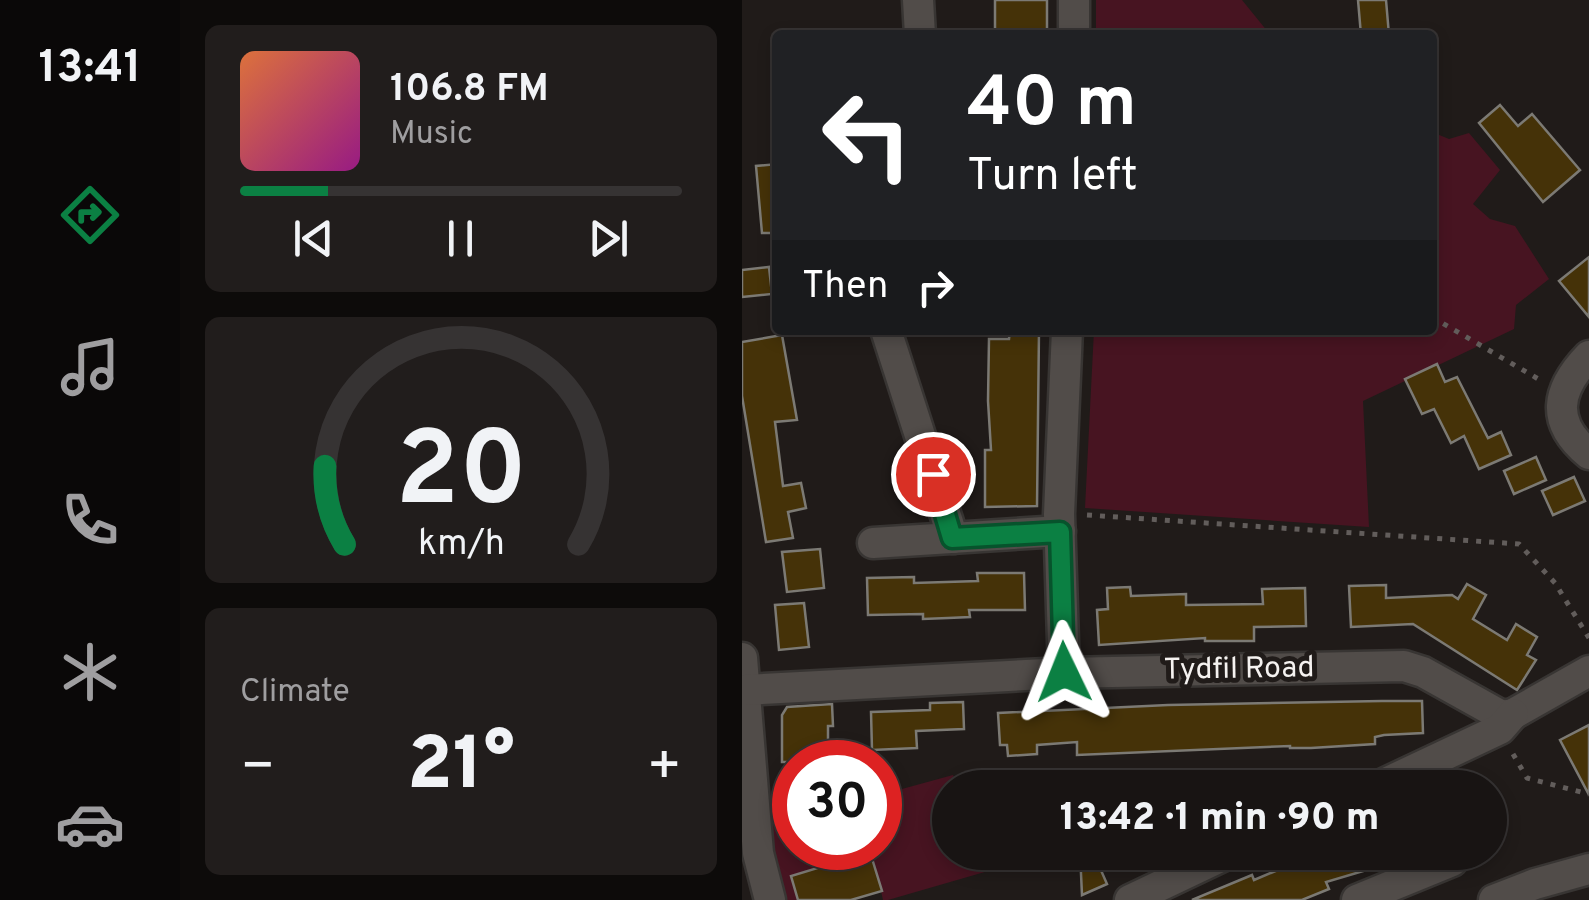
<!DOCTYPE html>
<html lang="en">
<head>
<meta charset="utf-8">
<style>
	body { margin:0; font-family:Overpass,sans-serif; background:#211d1c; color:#f1f3f6; height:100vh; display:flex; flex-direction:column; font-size:38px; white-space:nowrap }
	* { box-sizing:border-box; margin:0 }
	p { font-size:32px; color:#9f9ea0 }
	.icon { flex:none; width:55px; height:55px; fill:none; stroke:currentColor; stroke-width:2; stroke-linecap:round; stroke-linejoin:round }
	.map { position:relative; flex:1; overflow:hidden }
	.side { display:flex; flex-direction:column; gap:25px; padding:25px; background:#0d0b0a; width:562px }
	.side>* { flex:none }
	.hud { position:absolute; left:30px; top:30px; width:665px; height:305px; border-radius:10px; box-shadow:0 5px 15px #0003,0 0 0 2px #363333; background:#202124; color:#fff; overflow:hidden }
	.speed { position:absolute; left:30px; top:740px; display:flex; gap:20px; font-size:50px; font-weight:700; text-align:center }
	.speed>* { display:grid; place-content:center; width:130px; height:130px; border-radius:50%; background:#181413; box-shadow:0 5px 15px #0003,0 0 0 2px #363333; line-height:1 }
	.speed .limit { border:15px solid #d22; background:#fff; color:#111 }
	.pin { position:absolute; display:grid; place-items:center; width:85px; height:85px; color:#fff; margin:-42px; border:5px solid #fff; border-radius:50%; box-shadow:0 2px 10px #0007 }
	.me { position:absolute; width:110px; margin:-55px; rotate:358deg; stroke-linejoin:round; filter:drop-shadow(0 0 8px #0008) }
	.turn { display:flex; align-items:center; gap:35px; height:210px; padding:0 30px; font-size:45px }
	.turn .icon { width:130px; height:130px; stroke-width:2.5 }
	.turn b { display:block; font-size:70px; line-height:85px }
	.then { display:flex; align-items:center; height:95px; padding:0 30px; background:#0003; gap:20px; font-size:38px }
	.big { font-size:75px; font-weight:800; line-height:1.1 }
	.side .widget { flex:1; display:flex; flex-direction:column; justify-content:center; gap:15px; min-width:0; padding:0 35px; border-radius:15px; background:#211d1c }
	.side .dial { align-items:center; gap:0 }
	.dial svg { height:260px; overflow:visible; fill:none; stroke:#363333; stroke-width:7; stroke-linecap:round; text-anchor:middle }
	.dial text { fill:#f1f3f6; stroke:none }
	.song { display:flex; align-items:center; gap:30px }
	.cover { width:120px; height:120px; border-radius:15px; background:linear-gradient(135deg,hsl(20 70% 55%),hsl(310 70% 35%)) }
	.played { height:10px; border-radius:5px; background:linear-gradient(90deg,#0b8043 20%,#363333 20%) }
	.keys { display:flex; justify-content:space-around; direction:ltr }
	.heat { display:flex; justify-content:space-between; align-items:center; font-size:55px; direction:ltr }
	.trip { position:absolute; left:190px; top:770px; width:575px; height:100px; border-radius:50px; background:#181413; box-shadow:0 5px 15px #0003,0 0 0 2px #363333; font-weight:800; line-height:100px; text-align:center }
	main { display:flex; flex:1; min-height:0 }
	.menu { display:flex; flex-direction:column; width:180px; justify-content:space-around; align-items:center; background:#0a0808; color:#9f9ea0 }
	.menu .icon { width:70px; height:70px }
	.menu .current { color:#0b8043 }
	.menu b { font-size:45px; color:#f1f3f6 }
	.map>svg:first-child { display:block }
</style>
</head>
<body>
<main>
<nav class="menu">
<b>13:41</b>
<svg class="icon current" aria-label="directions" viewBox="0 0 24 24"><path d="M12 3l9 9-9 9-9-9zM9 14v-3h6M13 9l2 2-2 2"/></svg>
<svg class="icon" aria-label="music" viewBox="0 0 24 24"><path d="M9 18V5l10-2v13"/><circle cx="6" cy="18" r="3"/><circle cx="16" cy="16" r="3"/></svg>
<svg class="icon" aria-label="phone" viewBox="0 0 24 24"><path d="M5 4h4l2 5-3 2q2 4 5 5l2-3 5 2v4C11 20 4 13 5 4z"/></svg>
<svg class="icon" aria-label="climate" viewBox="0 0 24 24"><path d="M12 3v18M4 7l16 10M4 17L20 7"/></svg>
<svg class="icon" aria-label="car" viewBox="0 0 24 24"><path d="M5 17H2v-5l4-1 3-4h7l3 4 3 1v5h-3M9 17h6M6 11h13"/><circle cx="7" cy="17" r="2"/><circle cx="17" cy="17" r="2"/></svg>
</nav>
<section class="side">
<div class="widget">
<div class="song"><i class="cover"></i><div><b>106.8 FM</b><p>Music</p></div></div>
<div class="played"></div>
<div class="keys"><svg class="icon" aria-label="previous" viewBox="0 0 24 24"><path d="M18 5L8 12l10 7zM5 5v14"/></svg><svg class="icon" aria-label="pause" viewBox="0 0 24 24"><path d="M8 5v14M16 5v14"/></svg><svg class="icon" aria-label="next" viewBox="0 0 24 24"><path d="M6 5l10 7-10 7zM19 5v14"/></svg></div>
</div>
<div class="widget dial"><svg viewBox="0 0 100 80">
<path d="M14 69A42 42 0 1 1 86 69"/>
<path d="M14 69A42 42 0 0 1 8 45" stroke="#0b8043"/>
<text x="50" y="56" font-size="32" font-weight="700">20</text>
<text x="50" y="72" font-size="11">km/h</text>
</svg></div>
<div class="widget"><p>Climate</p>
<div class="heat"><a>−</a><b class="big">21°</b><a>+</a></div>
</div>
</section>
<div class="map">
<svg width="847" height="900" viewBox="0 0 847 900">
	<rect width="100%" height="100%" fill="#201b19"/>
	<g fill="#471421">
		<polygon points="354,0 500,0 526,32 535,35 354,35"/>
		<polygon points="690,132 707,139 727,133 758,170 731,204 748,219 773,226 807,279 774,305 772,329 621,401 627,527 343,508 352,330 690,330"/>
		<polygon points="211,775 216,787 208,788 208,852 244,853 253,869 146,900 141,900 139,891 109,900 39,900 28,862 28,825 52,818 52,848 138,848 138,795"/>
	</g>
	<g fill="#453208" stroke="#7c7a74" stroke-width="2.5">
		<rect x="253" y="0" width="52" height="35"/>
		<polygon points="616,0 644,0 647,35 619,35"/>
		<polygon points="758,105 776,126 790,114 838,170 801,202 737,123"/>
		<polygon points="35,164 35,233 20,233 14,166"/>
		<polygon points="847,257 847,317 817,281"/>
		<polygon points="27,267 30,294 0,297 0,270"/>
		<polygon points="268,330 297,330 295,506 243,507 243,450 249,450 246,401 247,339 267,339"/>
		<polygon points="40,335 55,420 33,422 41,486 59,483 64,508 46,512 51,538 24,542 0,396 0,342"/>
		<polygon points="695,364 703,382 715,377 746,438 759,432 769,455 737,469 722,436 709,443 692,409 680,414 663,379"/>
		<polygon points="794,457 804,480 772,494 762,471"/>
		<polygon points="832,477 843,501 811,515 800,491"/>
		<polygon points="78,549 82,588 45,592 40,552"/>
		<polygon points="235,573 282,573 283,610 227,610 228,617 206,618 181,619 181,614 126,615 125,578 172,577 172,583 236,581"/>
		<polygon points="725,584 744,595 731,619 765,640 774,624 795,637 785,655 794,660 775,690 671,624 609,627 607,586 644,585 644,598 710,595 716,599"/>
		<polygon points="388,587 389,596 444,594 444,605 521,604 520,589 563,588 564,626 512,627 512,641 463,641 463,638 357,645 355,610 366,609 365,588"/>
		<polygon points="62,603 67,647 37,650 33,605"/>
		<polygon points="640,701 680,701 681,733 642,735 633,737 633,744 569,748 548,748 548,746 335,755 335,742 295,745 295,754 266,756 265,745 258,745 256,713 426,705"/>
		<polygon points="221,702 222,729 174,731 175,748 130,750 129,712 188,710 188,703"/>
		<polygon points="90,704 91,726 86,726 86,762 40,762 40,715 45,707"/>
		<polygon points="847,725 847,795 818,740"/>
		<polygon points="128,852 140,891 109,900 56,900 49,876"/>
		<polygon points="338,852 351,852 365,884 340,895"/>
		<polygon points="579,852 665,852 665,858 584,882 587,889 560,900 450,900 510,875 512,880"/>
	</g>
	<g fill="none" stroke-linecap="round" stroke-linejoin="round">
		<defs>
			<g id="minor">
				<polyline points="176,0 178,35"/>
				<polyline points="332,35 332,0"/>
				<polyline points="144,330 211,538"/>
				<path d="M847 356C814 390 808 422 847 454"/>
				<polyline points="131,543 318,531"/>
				<polyline points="0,658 16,853 28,900"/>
				<polyline points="322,673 317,514 325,330"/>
				<polyline points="3,690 322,673 662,666 681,672 760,716 771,714 847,671"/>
				<polyline points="633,788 758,729 771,714"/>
				<polyline points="388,900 489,852"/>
				<polyline points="615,900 710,861"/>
				<polyline points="752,900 793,884 847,869"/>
			</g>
		</defs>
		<use href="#minor" stroke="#383533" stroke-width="35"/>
		<g stroke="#625d5b" stroke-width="5" stroke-dasharray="5 8" stroke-linecap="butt">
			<polyline points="690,317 798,380"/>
			<polyline points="345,515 777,544 813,583 847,638"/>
			<polyline points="771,754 785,778 847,794"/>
		</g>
		<use href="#minor" stroke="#514c49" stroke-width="30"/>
	</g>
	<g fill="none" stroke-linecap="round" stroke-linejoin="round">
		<defs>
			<polyline id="route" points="191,474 210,538 318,532 322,672"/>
		</defs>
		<use href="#route" stroke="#07532c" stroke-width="25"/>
		<use href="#route" stroke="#0b8043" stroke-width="18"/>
	</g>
	<g text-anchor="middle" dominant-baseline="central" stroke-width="10" stroke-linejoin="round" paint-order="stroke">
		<g font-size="30" fill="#f5f2f0" stroke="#201b19">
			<text transform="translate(497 670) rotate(-1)">Tydfil Road</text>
		</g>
	</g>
</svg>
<div class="speed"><div class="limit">30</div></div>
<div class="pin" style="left:191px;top:474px;background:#d93025"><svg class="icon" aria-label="arrive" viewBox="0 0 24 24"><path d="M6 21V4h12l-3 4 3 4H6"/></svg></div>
<svg class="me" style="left:322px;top:672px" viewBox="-20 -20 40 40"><path d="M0-17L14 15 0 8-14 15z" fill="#0b8043" stroke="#fff" stroke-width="4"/></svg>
<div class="trip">13:42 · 1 min · 90 m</div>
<div class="hud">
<div class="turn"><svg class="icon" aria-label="left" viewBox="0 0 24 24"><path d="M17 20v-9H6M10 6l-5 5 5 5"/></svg><div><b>40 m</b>Turn left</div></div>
<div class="then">Then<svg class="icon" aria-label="right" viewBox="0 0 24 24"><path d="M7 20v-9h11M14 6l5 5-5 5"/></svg></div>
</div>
</div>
</main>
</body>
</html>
